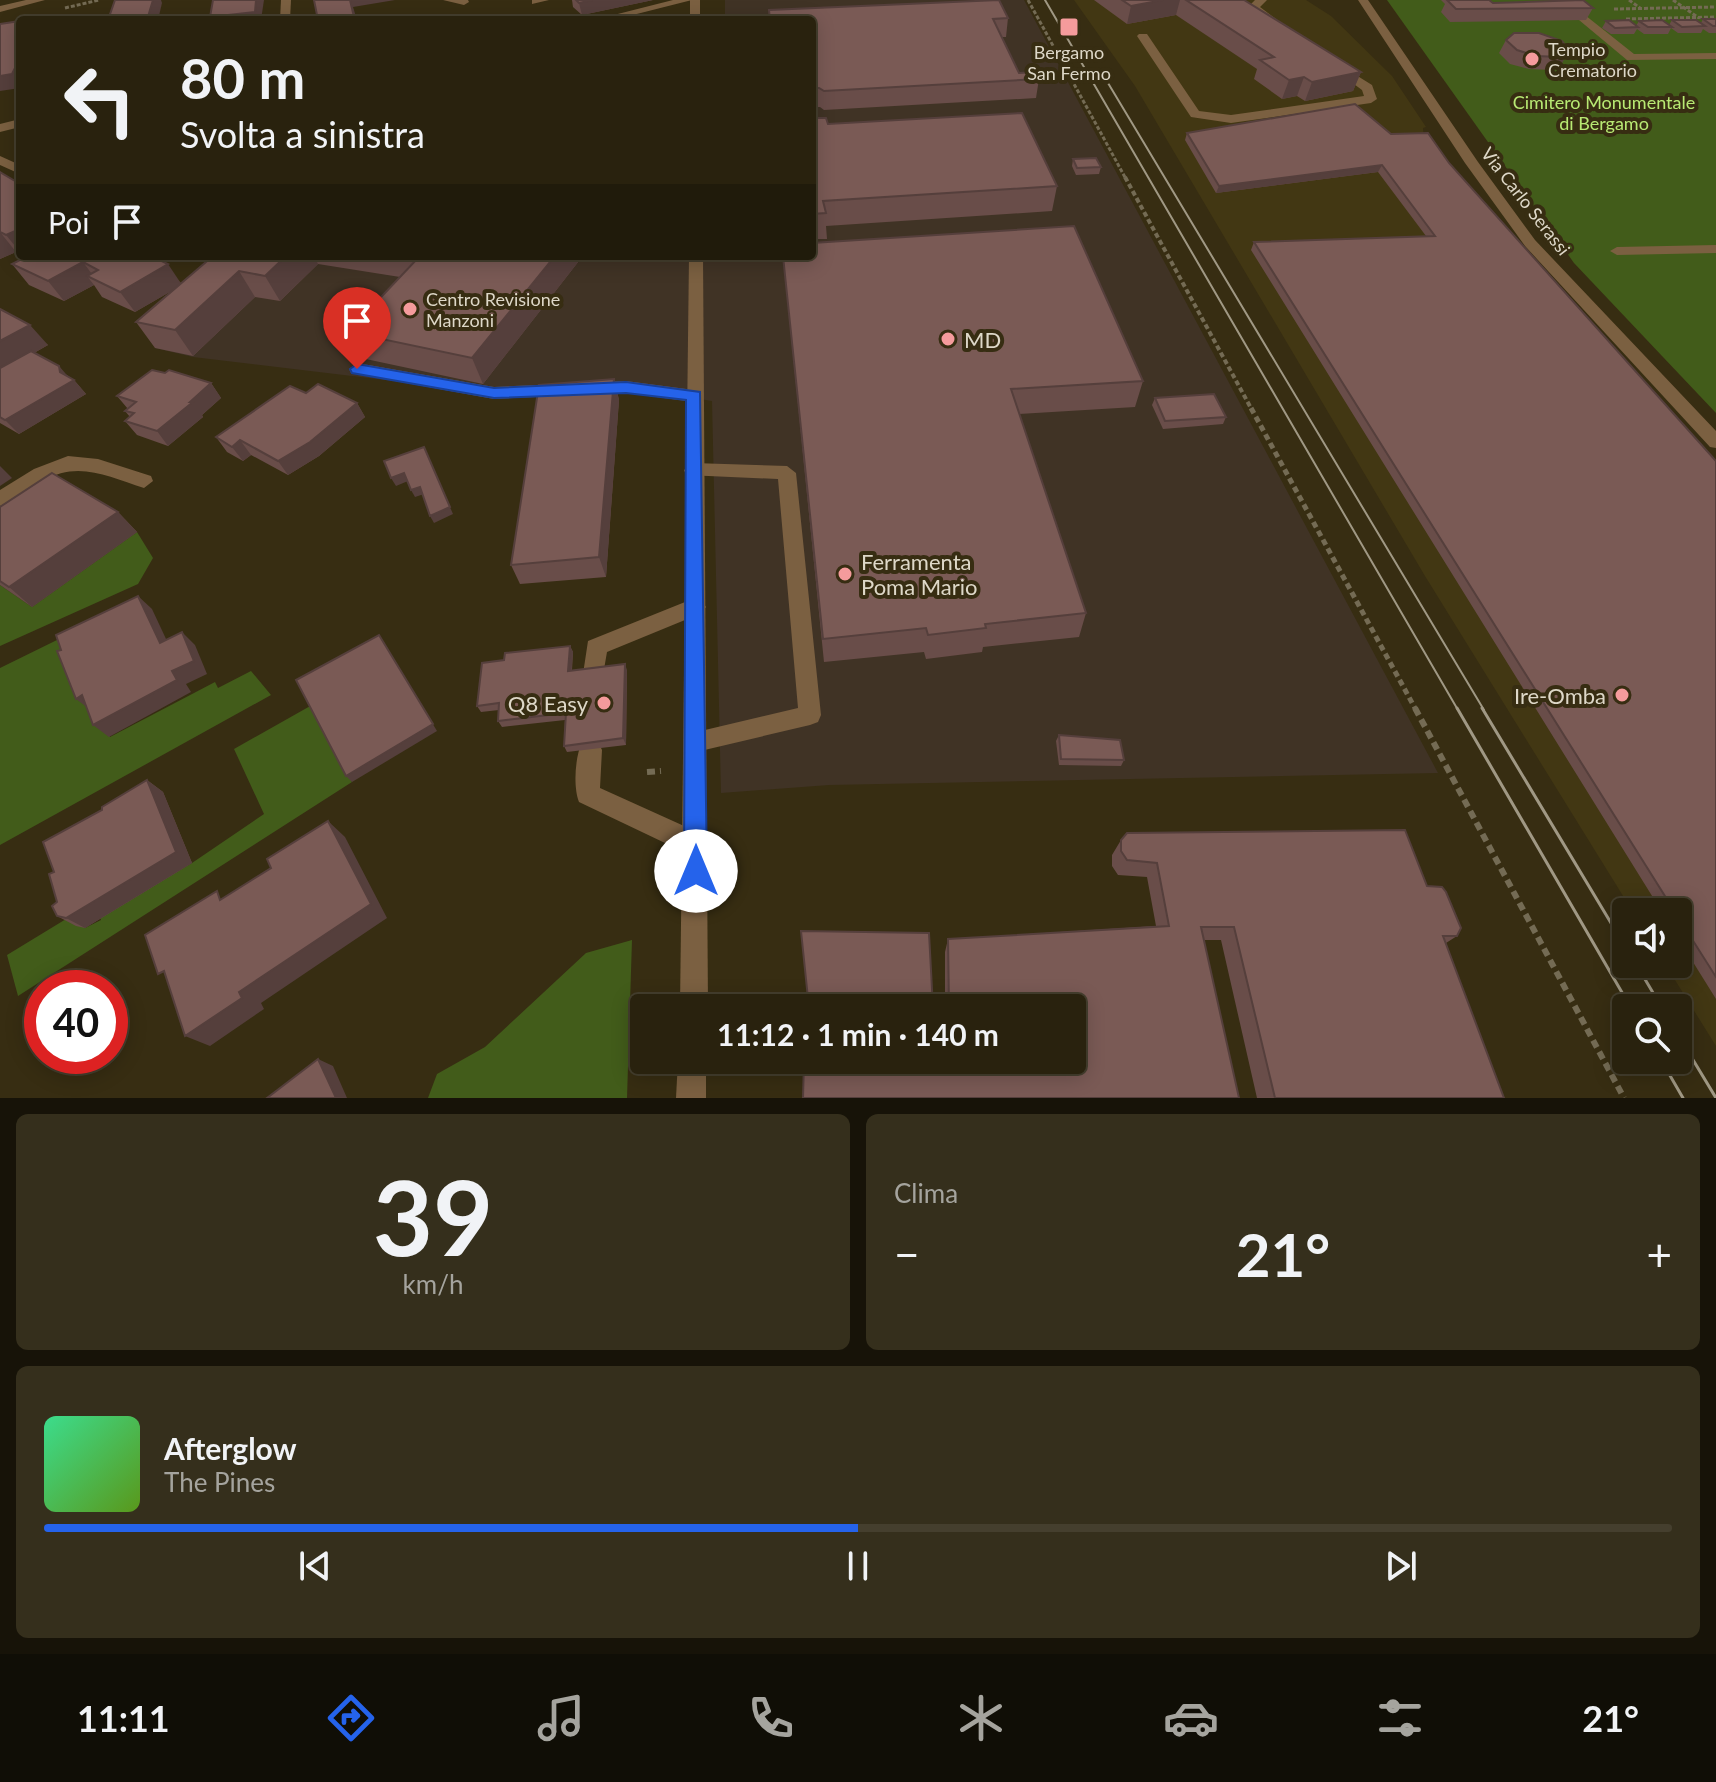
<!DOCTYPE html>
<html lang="it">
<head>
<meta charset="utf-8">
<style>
	body { margin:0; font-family:Lato,sans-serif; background:#352f1c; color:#f1f3f6; height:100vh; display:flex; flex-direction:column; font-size:30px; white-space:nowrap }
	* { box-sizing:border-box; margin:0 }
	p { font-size:26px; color:#a5a49e }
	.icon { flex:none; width:44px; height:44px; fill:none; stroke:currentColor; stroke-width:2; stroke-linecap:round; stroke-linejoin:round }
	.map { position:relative; height:1098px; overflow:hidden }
	.drawer { display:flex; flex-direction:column; gap:16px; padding:16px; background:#171308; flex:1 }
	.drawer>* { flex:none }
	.guide { position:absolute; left:16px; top:16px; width:800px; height:244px; border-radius:8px; box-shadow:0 4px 20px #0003,0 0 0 2px #453f2e; background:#29220e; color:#f1f3f6; overflow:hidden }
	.fabs { position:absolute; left:1612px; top:898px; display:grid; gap:16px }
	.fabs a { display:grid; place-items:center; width:80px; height:80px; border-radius:8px; background:#29220e; box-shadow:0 4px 20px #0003,0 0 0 2px #453f2e; font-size:40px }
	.speed { position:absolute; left:24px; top:970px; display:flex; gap:16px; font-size:40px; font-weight:700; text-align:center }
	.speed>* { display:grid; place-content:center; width:104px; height:104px; border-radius:50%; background:#29220e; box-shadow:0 4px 20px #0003,0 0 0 2px #453f2e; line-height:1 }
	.speed .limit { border:12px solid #d22; background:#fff; color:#111 }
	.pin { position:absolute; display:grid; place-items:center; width:68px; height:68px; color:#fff; margin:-82px -34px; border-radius:50% 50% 50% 0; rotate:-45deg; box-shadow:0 0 8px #0007 }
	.pin .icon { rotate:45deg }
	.me { position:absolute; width:88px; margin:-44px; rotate:0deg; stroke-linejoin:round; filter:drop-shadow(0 0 6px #0008) }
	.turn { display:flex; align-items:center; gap:28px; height:168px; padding:0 32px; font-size:36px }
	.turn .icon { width:104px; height:104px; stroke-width:2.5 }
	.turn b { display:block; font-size:56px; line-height:68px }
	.then { display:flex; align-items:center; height:76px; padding:0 32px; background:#0003; gap:16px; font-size:30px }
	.big { font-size:60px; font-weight:700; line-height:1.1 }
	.drawer .card { flex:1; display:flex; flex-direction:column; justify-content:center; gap:12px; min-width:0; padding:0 28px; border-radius:12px; background:#352f1c }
	.drawer .dial { align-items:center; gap:0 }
	.dial b { font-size:104px; line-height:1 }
	.song { display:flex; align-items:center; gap:24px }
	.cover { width:96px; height:96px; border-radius:12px; background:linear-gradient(135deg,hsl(150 70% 55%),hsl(90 70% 35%)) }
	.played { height:8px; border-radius:4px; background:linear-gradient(90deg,#2563eb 50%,#453f2e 50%) }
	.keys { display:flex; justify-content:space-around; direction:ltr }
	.heat { display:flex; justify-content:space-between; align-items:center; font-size:44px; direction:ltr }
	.drawer .tiles { flex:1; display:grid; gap:16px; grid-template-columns:1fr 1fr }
	.card:last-child { grid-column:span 2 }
	.trip { position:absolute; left:630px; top:994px; width:456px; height:80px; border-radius:8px; background:#29220e; box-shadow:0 4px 20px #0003,0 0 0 2px #453f2e; font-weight:700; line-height:80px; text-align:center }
	.tab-bar { display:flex; height:128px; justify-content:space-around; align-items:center; background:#100e06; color:#a5a49e }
	.tab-bar .icon { width:56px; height:56px }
	.tab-bar .active { color:#2563eb }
	.tab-bar b { font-size:36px; color:#f1f3f6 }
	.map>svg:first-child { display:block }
</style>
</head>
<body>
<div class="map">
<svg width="1716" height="1098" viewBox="0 0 1716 1098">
	<rect width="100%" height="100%" fill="#372d12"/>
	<polygon fill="#403325" points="725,0 1024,0 1438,773 829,785 721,793 712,401 626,387 494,393 193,357 155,348 256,256 812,256 812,20 725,20"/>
	<polygon fill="#423713" points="1074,0 1306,0 1331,16 1392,76 1426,127 1423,128 1424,141 1716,477 1716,1046 1665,964 1678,964 1678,912 1633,912 1425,576 1135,86"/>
	<g fill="#425c1a">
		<polygon points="1387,0 1716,0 1716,413 1574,263"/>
		<polygon points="137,532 153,558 138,584 0,646 0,585 32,607"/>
		<polygon points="57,640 72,648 110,737 215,682 218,688 251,671 271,695 0,845 0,668"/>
		<polygon points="312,705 352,782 18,996 7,955 71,916 85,928 101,920 100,916 192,863 264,814 234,749"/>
		<polygon points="632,940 627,1098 428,1098 437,1074 485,1047 586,953"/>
	</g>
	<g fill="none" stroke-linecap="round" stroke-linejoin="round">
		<g stroke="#746b54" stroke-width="3" stroke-dasharray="4 2" stroke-linecap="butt">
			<polyline points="1028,0 1126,179"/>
			<polyline points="1629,0 1640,8"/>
			<polyline points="1673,0 1699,18"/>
			<polyline points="65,8 99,0"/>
			<polyline points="1614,9 1716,7"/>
			<polyline points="1626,19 1716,17"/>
		</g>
		<polyline stroke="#746b54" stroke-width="4" stroke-dasharray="5 3" stroke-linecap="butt" points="1125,177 1252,410"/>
		<polyline stroke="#746b54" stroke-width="5" stroke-dasharray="6 4" stroke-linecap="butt" points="1251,408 1416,710"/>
		<g stroke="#746b54" stroke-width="6" stroke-dasharray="8 5" stroke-linecap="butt">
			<polyline points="1415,708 1624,1098"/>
			<polyline points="647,772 661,771"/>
		</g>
		<g fill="#7b6041" fill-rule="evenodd">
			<polygon points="443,0 468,0 469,2 464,5"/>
			<polygon points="532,0 549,0 532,4"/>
			<polygon points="1255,0 1267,0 1260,7 1276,19 1276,23 1268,23 1249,9 1248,7"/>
			<polygon points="1139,34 1147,34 1199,111 1231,115 1364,96 1362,90 1331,67 1329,65 1335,62 1372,85 1377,99 1371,103 1231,123 1191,117 1137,36"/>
			<polygon points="357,363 494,387 626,381 694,390 703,396 694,402 626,393 494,399 351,373 349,369"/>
			<polygon points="693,463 787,466 796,473 821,715 818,722 810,725 696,752 688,748 684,741 688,734 798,708 778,479 686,475 684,470"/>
			<polygon points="695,598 702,601 706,607 702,613 607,652 602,681 594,684 586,681 583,674 588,641"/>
			<path d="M590 739 598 742 602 750 600 788 704 835 708 844 704 853 695 856 686 853 579 802C573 787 575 757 582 742Z"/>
		</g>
		<g fill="#7b6041" fill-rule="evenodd">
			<polygon points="281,0 291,0 290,20 280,20"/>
			<polygon points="1555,0 1566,0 1634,54 1716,53 1716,59 1627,60"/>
			<polygon points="1716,245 1716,253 1617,255 1610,251 1617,247"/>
		</g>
		<g fill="#7b6041" fill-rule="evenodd">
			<polygon points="26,0 45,0 0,12 0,6"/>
			<polygon points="673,0 692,0 613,20 594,20"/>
			<polygon points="20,119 20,127 0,132 0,124"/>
			<polygon points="0,156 20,165 20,174 0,165"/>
			<path d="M68 456 98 459 151 476 153 481 144 488C109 477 78 460 43 481 29 489 15 501 0 506V490L34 469Z"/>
		</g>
		<g fill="#7b6041" fill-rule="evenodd">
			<rect x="690" y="0" width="10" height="20"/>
			<polygon points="1358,0 1368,0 1478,162 1535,240 1716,431 1716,448 1710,447 1525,246 1465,163"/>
			<polygon points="689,256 703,256 708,1008 680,1008"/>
			<polygon points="678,1060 706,1060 706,1098 676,1098"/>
		</g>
		<g stroke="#a09884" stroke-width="2">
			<polyline points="1045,0 1458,710"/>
			<polyline points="1102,73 1484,710"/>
		</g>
		<g stroke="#a09884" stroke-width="3">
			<polyline points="1457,708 1631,1008"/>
			<polyline points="1482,708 1626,948"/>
			<polyline points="1636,964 1662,1008"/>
			<polyline points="1678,1035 1716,1098"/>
			<polyline points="1661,1060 1683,1098"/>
		</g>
	</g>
	<g fill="#694d49">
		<polygon points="572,0 653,0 582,15 573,7"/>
		<polygon points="1094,0 1244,0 1361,72 1353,91 1305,101 1297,96 1282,99 1254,79 1257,69 1176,15 1127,24"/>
		<polygon points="1441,0 1489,0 1493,3 1593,8 1586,20 1450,22 1441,12 1445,4"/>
		<polygon points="769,10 1008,18 1006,37 1002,37 1019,73 1039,79 1036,98 824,110 820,107 812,107 812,20 769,20"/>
		<polygon points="1703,19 1716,19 1716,33 1709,33 1703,29 1701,33 1678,33 1671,28 1668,34 1644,34 1637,29 1634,34 1611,34 1602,28 1606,21 1636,26 1639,21 1669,25 1672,20 1701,23"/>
		<polygon points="1506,40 1569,50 1562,63 1552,70 1529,69 1510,64 1499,53"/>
		<polygon points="812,118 828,124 1057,186 1052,211 826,226 827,239 812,239"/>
		<polygon points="1187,133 1391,134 1449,163 1716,461 1716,999 1678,938 1678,912 1662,912 1251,250 1254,242 1426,236 1378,172 1216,193 1185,140"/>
		<polygon points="1073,159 1101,167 1099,174 1076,175 1072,166"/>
		<polygon points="0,172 20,184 20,254 16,252 0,259"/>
		<polygon points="151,256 181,283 213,256 582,257 483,384 361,358 348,332 400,277 318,264 280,301 255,297 193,356 155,348 136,322 173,290 135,312 102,297 94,285 64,301 29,285 12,264"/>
		<polygon points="783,256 1143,381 1135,407 1019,414 1086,613 1079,637 983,647 982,652 926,659 924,652 824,662"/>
		<polygon points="0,309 48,345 34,353 74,380 86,394 19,434 0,423"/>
		<polygon points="614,379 619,400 606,577 520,584 511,565"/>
		<polygon points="211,383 221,398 202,415 203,417 168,446 137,435 125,421 130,417 125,411 128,409 117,396"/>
		<polygon points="306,393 357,403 365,417 319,456 288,475 251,455 243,461 227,452 216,437"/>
		<polygon points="1155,398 1226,417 1223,424 1163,429 1152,405"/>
		<polygon points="0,507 118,512 137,532 32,607 0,585"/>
		<polygon points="570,646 573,652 572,670 627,670 626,745 567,752 564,746 565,720 502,727 498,721 499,710 481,712 477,706 504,660"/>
		<polygon points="1059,735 1124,760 1121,766 1059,765 1056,741"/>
		<polygon points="147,780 163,792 192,863 85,928 76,926 57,916 57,902 54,872 102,810"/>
		<polygon points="1121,840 1427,886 1457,936 1446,943 1504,1098 1257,1098 1221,940 1204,940 1072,1060 1072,1008 945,1008 945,952 948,939 1156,926 1147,877 1118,875 1112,866 1112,855"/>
	</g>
	<g fill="#553f3c">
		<polygon points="153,0 161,0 162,3 158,20 147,20"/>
		<polygon points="256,0 264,0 261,20 211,20 210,17"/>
		<polygon points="350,0 395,0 353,7 357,20 339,20"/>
		<polygon points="592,0 653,0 582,15 579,3"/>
		<polygon points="1163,0 1180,0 1176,15 1127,24 1131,6"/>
		<polygon points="1569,50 1562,63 1552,70 1560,57"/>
		<polygon points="20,58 20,88 0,91 0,76"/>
		<polygon points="1361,72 1353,91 1305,101 1312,82"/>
		<polygon points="1304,77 1297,96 1282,99 1289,80"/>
		<polygon points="1382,165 1378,172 1216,193 1219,186"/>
		<polygon points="20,229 20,252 6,235"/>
		<polygon points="0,232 16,252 0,259"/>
		<polygon points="286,256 314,256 318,264 280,301 265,276"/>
		<polygon points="555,256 582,257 483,384 472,358"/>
		<polygon points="83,262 97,281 87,276 94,285 64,301 48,281"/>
		<polygon points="168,264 182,285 135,312 120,292"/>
		<polygon points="239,271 255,297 193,356 175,330"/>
		<polygon points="30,325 48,345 0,372 0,341"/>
		<polygon points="59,366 72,381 74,380 86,394 19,434 5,420 60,372"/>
		<polygon points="614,379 619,400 606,577 599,557"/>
		<polygon points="211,383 221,398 202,415 203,417 168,446 157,431"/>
		<polygon points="357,403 365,417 319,456 288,475 278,461"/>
		<polygon points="240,440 251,455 243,461 232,447"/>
		<polygon points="427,455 453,514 434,523 430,516"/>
		<polygon points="0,466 12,478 0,486"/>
		<polygon points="404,473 408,481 396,486 391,478"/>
		<polygon points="420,487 424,494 415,497 411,490"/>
		<polygon points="118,512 137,532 32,607 9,587"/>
		<polygon points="138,596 152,609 174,656 160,643"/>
		<polygon points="182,632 195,645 207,674 186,684 191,692 109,737 93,725 172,671"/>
		<polygon points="379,635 437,731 352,782 346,776"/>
		<polygon points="570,646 573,652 571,677 568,671"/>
		<polygon points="625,664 627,670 626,745 623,738"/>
		<polygon points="82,695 92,711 76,699"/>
		<polygon points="147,780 163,792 192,863 85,928 66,918"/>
		<polygon points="328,821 345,837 387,918 261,1003 264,1009 210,1046 185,1036 239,992"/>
		<polygon points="318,1059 333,1066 347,1098 336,1098"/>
	</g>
	<g fill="#7a5a55" stroke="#553f3c" stroke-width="2">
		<polygon points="115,0 153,0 147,20 108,20"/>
		<polygon points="213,0 256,0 255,12 210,17"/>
		<polygon points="314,0 350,0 354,17 339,20 318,20"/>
		<polygon points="576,0 592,0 579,3"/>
		<polygon points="999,0 1008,18 993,19 1019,73 1036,72 1039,79 824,91 819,88 812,88 812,20 770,20 769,10"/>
		<polygon points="1122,0 1163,0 1131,6"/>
		<polygon points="1186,0 1244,0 1361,72 1312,82 1304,77 1289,80 1260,60 1274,57"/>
		<polygon points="1447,0 1489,0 1493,3 1583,0 1593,8 1456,9"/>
		<polygon points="1703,19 1716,19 1716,26 1713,26"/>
		<polygon points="1629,20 1638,27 1615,28 1606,21"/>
		<polygon points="1662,20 1672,27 1648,27 1639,21"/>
		<polygon points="1672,20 1696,20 1705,26 1682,27"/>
		<polygon points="20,21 20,58 12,74 0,76 0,24"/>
		<polygon points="1514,33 1539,33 1562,41 1569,50 1560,57 1536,56 1517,50 1506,40"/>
		<polygon points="1355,104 1391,134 1428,133 1449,163 1716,461 1716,977 1678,917 1678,912 1675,912 1254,242 1435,236 1382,165 1219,186 1187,133"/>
		<polygon points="1022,113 1057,186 823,201 826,213 812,214 812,118 826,118 828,124"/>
		<polygon points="1096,158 1101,167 1077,168 1073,159"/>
		<polygon points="0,172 20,184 20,229 6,235 0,232"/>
		<polygon points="1074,226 1143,381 1011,389 1086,613 985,624 986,628 928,635 926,628 823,639 783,256 812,256 812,243"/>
		<polygon points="28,256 151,256 168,264 120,292 87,276 98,270 83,262 48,281 12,264"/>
		<polygon points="213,256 286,256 265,276 239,271 175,330 136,322"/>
		<polygon points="416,256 555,256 472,358 348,332 419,257"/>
		<polygon points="0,309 30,325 0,341"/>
		<polygon points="31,351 59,366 60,372 74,380 5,420 0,417 0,368"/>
		<polygon points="152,370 165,373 169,370 211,383 190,402 193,402 157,431 125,421 134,413 125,411 136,402 117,396"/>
		<polygon points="614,379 599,557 511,565 539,385"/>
		<polygon points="318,384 357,403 310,442 278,461 240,440 232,447 216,437 290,386 306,393"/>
		<polygon points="1214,394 1226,417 1165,421 1155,398"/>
		<polygon points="424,447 450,507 430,516 420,487 411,490 404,473 391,478 384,461"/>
		<polygon points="52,473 118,512 9,587 0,581 0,507"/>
		<polygon points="138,596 160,643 182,632 194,661 172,671 177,680 93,725 82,695 76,699 57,651 61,650 56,635"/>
		<polygon points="379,635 433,724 346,776 296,680"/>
		<polygon points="570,646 568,671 625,664 623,738 564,746 566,713 498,721 499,703 477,706 482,663 504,660 505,653"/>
		<polygon points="1059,735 1120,740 1124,760 1061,759"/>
		<polygon points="147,780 176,852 66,918 57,916 52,906 57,902 49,874 54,872 43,842 102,810 102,807"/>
		<polygon points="328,821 371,904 239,992 242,998 185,1036 164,971 158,974 145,935 217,891 220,900 271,868 267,859"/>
		<polygon points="1405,830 1427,886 1442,887 1446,892 1461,928 1457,936 1443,936 1504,1098 1275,1098 1234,927 1201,927 1239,1098 803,1098 804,1060 1072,1060 1072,1008 949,1008 948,939 1169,926 1157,863 1127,860 1121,851 1121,840 1127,833"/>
		<polygon points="801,931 929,933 933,1008 809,1008"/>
		<polygon points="318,1059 336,1098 267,1098"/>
	</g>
	<polygon fill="#2563eb" stroke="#184099" stroke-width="2" points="357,364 494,388 626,382 700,392 707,871 704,880 696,883 687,880 684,871 686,400 626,393 494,398 352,373 350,369"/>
	<g fill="#f59b9c" stroke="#372d12" stroke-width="3">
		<rect x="1059" y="17" width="20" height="20" rx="4"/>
		<circle cx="1532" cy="59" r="8"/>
		<circle cx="410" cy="309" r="8"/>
		<circle cx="948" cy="339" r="8"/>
		<circle cx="845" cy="574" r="8"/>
		<circle cx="1622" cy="695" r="8"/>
		<circle cx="604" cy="703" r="8"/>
	</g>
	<g text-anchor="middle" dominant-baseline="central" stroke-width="8" stroke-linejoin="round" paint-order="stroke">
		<g font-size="18" fill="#ded8c8" stroke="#372d12" text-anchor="start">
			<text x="1548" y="49">Tempio<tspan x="1548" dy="21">Crematorio</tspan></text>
			<text x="1069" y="52" text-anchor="middle">Bergamo<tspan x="1069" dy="21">San Fermo</tspan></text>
			<text x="426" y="299">Centro Revisione<tspan x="426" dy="21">Manzoni</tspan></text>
		</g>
		<g font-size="18" fill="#b8e973" stroke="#372d12">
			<text x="1604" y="102">Cimitero Monumentale<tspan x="1604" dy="21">di Bergamo</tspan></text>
		</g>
		<g font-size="18" fill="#ded8c8" stroke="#372d12">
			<text transform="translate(1526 201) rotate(52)">Via Carlo Serassi</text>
		</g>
		<g font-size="22" fill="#ded8c8" stroke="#372d12" text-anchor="start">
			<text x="964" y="339">MD</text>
			<text x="861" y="561">Ferramenta<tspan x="861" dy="25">Poma Mario</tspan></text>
			<text x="1606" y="695" text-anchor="end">Ire-Omba</text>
			<text x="588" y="703" text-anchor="end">Q8 Easy</text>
		</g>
	</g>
</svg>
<div class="fabs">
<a><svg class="icon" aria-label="sound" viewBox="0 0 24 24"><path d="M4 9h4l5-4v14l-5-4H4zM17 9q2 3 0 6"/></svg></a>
<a><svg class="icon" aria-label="search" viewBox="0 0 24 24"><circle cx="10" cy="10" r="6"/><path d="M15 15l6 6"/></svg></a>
</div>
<div class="speed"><div class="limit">40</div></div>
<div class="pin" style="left:357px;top:369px;background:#d93025"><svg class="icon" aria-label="arrive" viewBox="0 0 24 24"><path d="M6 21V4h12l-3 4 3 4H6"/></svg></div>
<svg class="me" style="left:696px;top:871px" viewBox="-20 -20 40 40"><circle r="19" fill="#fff"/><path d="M0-13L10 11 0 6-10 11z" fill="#2563eb"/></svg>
<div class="trip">11:12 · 1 min · 140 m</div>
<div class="guide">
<div class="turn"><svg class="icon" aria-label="left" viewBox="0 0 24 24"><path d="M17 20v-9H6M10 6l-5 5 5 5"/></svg><div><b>80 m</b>Svolta a sinistra</div></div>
<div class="then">Poi<svg class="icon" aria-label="arrive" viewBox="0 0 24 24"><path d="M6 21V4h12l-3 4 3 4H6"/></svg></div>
</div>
</div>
<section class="drawer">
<div class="tiles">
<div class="card dial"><b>39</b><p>km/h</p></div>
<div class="card"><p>Clima</p>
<div class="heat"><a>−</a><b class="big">21°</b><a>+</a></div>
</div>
<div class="card">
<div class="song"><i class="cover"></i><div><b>Afterglow</b><p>The Pines</p></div></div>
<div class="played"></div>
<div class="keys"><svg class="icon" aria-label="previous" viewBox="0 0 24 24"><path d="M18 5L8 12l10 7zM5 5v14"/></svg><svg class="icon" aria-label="pause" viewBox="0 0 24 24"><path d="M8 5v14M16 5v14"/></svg><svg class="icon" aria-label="next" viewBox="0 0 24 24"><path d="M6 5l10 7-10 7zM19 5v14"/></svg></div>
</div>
</div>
</section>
<nav class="tab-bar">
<b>11:11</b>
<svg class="icon active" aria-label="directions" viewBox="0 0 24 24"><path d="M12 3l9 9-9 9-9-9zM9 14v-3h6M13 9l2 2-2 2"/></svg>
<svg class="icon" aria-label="music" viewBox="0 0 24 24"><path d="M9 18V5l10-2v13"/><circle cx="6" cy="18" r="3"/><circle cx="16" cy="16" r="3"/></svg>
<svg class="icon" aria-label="phone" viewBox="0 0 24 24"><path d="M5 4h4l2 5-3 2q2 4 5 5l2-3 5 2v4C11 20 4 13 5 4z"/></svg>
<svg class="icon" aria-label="climate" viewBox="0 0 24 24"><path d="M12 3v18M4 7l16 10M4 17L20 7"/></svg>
<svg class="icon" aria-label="car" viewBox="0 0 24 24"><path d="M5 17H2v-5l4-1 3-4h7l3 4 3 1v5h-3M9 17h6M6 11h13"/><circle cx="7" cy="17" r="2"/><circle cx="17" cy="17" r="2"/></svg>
<svg class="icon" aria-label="filters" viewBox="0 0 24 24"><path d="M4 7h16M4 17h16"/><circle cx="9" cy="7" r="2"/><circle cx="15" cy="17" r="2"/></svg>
<b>21°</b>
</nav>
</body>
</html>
